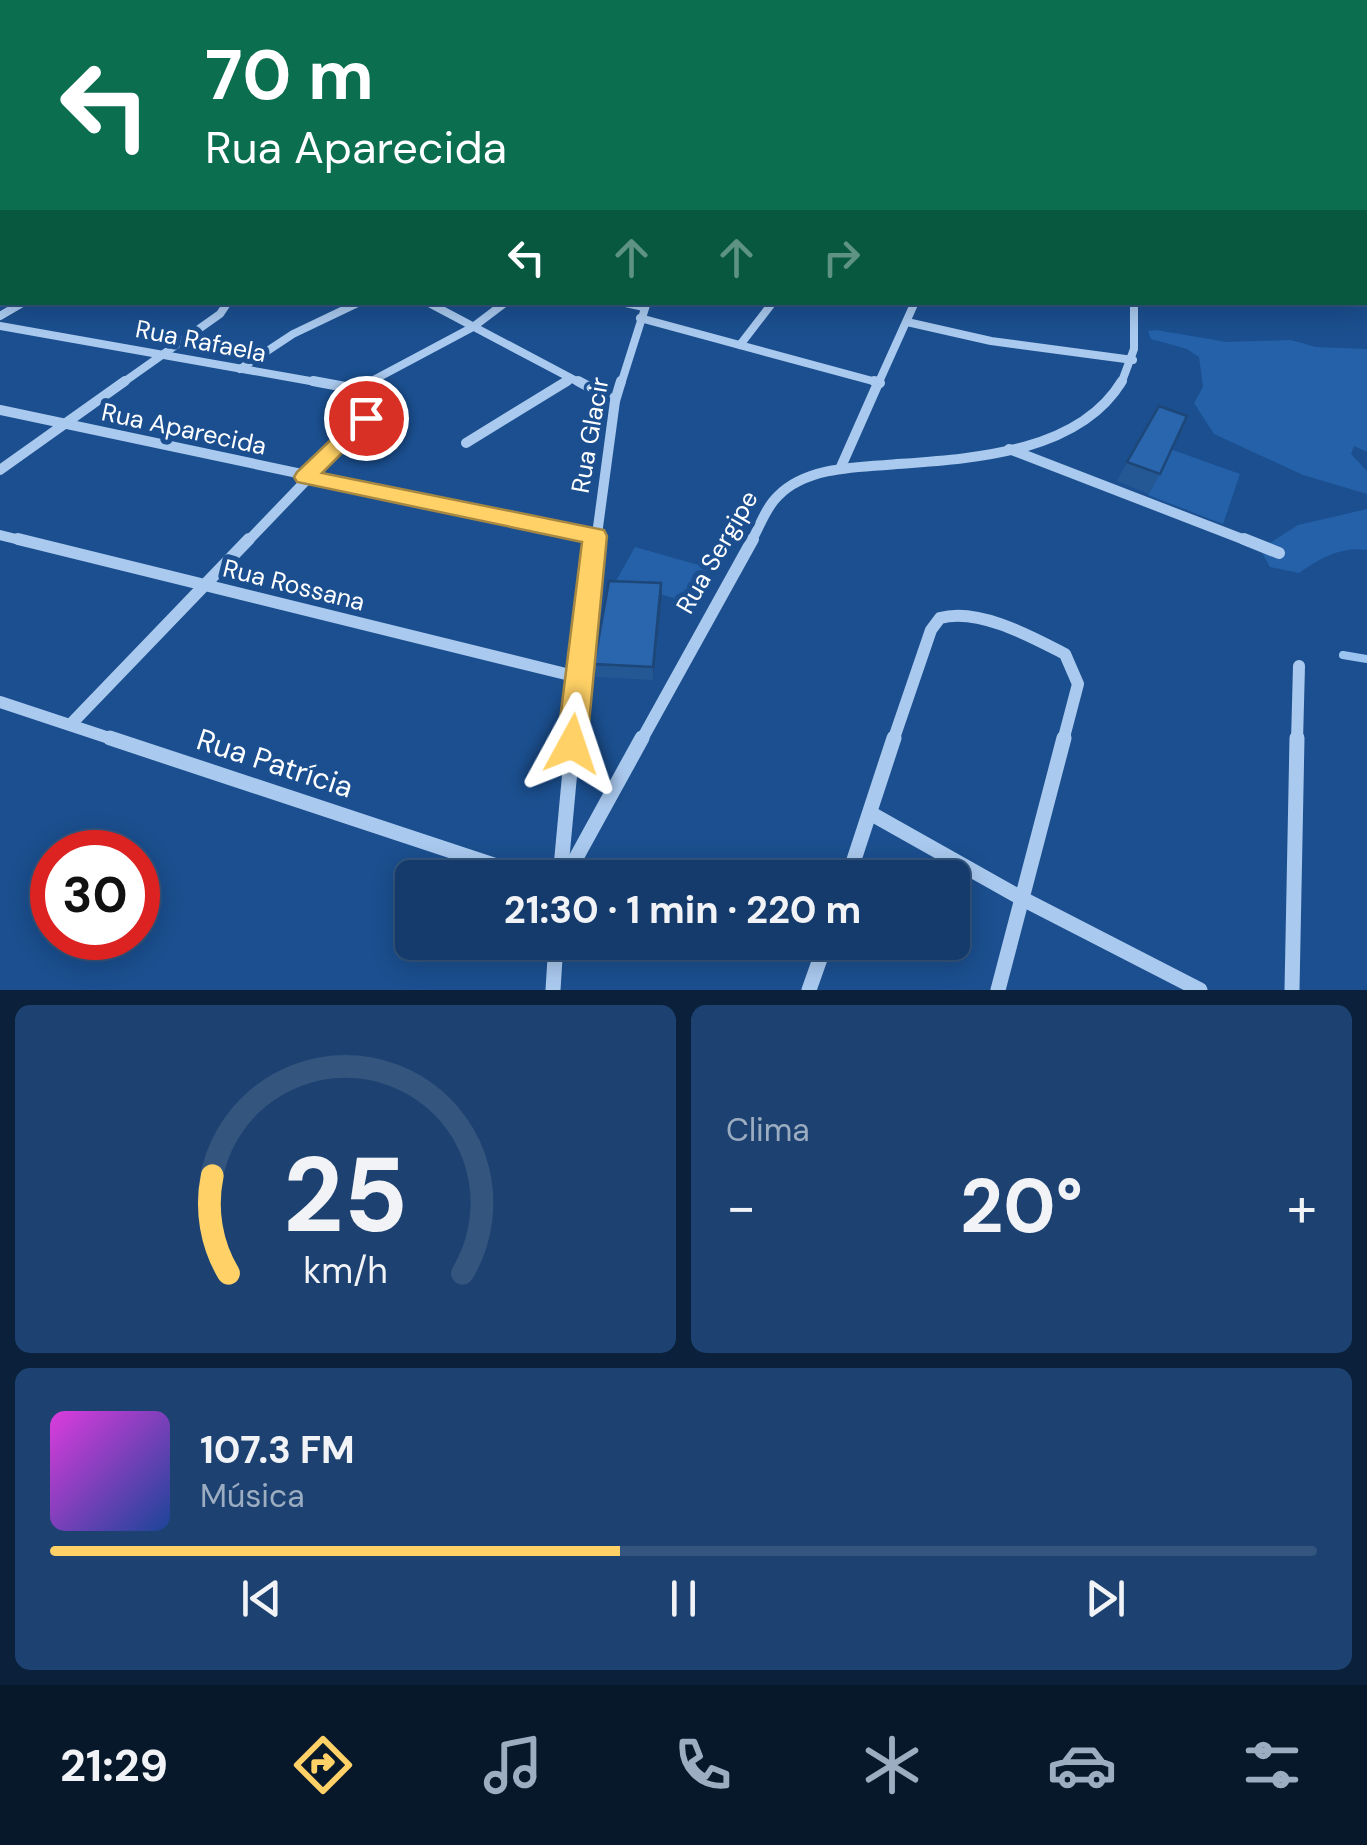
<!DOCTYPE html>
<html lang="pt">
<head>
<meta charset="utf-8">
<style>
	body { margin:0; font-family:"DM Sans",sans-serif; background:#1d4271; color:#f1f3f6; height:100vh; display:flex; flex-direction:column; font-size:38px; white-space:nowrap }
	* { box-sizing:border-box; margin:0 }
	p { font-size:32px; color:#9dadc1 }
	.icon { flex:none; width:55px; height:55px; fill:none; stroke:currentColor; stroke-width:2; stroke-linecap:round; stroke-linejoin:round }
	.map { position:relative; height:990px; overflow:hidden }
	.panel { display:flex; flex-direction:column; gap:15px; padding:15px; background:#0b203b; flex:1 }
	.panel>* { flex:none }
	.hud { position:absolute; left:0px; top:0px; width:1368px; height:305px; box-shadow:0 5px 25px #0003,0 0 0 2px #33557e; background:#0b6e4f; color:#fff; overflow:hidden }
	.speed { position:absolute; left:30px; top:830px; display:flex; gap:20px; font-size:50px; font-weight:700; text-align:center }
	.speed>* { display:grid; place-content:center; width:130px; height:130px; border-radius:50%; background:#143b6b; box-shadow:0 5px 25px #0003,0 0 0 2px #33557e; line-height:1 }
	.speed .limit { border:15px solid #d22; background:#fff; color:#111 }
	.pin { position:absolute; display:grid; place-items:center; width:85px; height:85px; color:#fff; margin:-42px; border:5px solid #fff; border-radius:50%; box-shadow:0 2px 10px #0007 }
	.me { position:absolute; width:110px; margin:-55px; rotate:5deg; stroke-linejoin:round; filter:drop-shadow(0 0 8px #0008) }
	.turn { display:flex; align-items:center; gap:35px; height:210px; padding:0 40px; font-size:45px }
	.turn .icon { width:130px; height:130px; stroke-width:2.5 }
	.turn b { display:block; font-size:70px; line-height:85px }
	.lanes { display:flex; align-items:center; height:95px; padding:0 40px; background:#0003; justify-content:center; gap:50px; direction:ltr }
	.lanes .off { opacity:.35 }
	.big { font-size:75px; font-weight:700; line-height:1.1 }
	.panel .card { flex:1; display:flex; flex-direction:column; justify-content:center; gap:15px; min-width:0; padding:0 35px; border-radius:15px; background:#1d4271 }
	.panel .dial { align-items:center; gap:0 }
	.dial svg { height:260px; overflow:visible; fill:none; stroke:#33557e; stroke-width:7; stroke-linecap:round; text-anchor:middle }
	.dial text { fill:#f1f3f6; stroke:none }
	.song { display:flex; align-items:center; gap:30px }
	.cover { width:120px; height:120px; border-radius:15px; background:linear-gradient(135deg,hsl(300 70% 55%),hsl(220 70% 35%)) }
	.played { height:10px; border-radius:5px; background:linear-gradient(90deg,#ffd166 45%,#33557e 45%) }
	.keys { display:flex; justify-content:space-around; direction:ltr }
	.heat { display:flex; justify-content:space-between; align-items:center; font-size:55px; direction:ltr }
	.panel .tiles { flex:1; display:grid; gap:15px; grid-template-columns:1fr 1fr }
	.card:last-child { grid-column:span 2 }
	.trip { position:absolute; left:395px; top:860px; width:575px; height:100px; border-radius:15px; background:#143b6b; box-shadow:0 5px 25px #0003,0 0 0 2px #33557e; font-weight:700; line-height:100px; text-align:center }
	.dock { display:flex; height:160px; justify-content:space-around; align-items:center; background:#08182b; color:#9dadc1 }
	.dock .icon { width:70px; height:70px }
	.dock .active { color:#ffd166 }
	.dock b { font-size:45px; color:#f1f3f6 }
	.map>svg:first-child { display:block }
</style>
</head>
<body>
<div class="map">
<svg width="1367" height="990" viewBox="0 0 1367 990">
	<rect width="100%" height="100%" fill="#1b4f8f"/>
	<g fill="#2461a8">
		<polygon points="1156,330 1227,342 1291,340 1316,347 1367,349 1367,452 1354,446 1351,454 1367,471 1367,494 1303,475 1214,434 1194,403 1203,387 1199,357 1187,349 1151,339 1148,331"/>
		<polygon points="1170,449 1240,474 1223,524 1148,495"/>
		<path d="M1367 509V550C1342 546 1320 558 1299 573L1270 567 1260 549 1298 525Z"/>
		<polygon points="635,547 709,568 693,604 616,581"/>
	</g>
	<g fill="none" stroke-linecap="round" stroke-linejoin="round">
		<polyline stroke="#9cc4f0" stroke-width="8" points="1343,655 1367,659"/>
		<g stroke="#a9c9ee" stroke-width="8">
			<polyline points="427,302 582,384"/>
			<polyline points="621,302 644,307"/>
			<polyline points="1239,302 1314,302"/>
			<polyline points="0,316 24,302"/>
			<polyline points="640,318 880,383"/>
			<polyline points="907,322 991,341 1133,360"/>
			<polyline points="0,326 327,384"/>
			<polyline points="740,345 773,302"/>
			<polyline points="240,369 293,334 360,302"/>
			<polyline points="121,384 220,314 228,302"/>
			<polyline points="366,384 473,327 506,302"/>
			<polyline points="563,384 571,379"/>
			<polyline points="621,384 647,302"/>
			<polyline points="878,384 915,302"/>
			<polyline points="1121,384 1134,349 1134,302"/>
		</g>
		<g stroke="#a9c9ee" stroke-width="10">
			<polyline points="578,381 615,401"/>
			<polyline points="874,381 880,383"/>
			<polyline points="356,389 370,381"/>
			<polyline points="0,410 595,536"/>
			<polyline points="466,443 567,381"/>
			<polyline points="1009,449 1250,542"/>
			<polyline points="840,469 879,381"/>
			<polyline points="0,470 125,381"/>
			<polyline points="0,535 28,542"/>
			<polyline points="247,542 371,413 373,405 356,389 313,381"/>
			<polyline points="596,542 615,401 621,381"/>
			<path d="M751 542C759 528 766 507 778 496 804 469 851 467 886 465 964 459 1077 456 1122 381"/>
		</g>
		<g stroke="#a9c9ee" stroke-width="12">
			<polyline points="18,539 578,677"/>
			<polyline points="1244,539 1279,553"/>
			<polyline points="0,702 118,741"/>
			<polyline points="71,724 249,539"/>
			<polyline points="572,741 596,539"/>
			<polyline points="641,741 753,539"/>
			<path d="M893 741 931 630 940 618C978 607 1032 637 1065 654L1078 684 1063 741"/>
			<polyline points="1297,741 1299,666"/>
		</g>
		<g stroke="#a9c9ee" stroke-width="15">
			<polyline points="110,738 533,878"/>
			<polyline points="870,813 1021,898 1200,990"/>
			<polyline points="560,878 573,738"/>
			<polyline points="565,878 642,738"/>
			<polyline points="848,878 894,738"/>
			<polyline points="553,990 556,942"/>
			<polyline points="809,990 826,942"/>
			<polyline points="998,990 1064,738"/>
			<polyline points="1292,990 1297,738"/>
		</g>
	</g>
	<g fill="#245895">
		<polygon points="1127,462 1160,474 1149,494 1117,481"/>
		<polygon points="662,596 653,680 596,677 594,664"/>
	</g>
	<polygon fill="#1d4779" points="661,583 662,596 653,680 653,667"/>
	<g fill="#2a66ad" stroke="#1d4779" stroke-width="2.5">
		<polygon points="1159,406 1187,416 1160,474 1127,462"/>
		<polygon points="609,581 661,583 653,667 594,664"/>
	</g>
	<linearGradient id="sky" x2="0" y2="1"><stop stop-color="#0f2b4f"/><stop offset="0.53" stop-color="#39639b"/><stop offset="1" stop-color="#39639b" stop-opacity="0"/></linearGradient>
	<rect width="1367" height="296" fill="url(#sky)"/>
	<polygon fill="#ffd166" stroke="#a68842" stroke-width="2.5" points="366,412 373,413 373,422 322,473 604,530 607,536 587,744 583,753 572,758 561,753 557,744 582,542 297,482 294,477 297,472 359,413"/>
	<g text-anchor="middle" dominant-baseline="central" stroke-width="10" stroke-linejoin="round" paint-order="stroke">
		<g font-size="25" fill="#fff" stroke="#1b4f8f">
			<text transform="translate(201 341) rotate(11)">Rua Rafaela</text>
			<text transform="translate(184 429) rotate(12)">Rua Aparecida</text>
			<text transform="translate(590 435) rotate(-80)">Rua Glacir</text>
			<text transform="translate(717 552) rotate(-60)">Rua Sergipe</text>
			<text transform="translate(294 585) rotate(14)">Rua Rossana</text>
		</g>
		<g font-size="30" fill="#fff" stroke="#1b4f8f">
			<text transform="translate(275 763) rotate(18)">Rua Patrícia</text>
		</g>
	</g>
</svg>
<div class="speed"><div class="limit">30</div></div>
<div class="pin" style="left:366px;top:418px;background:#d93025"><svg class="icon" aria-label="arrive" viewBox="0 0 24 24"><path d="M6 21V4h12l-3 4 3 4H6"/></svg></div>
<svg class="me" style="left:572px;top:744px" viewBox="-20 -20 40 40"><path d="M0-17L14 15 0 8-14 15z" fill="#ffd166" stroke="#fff" stroke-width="4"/></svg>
<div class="trip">21:30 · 1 min · 220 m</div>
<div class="hud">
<div class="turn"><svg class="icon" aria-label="left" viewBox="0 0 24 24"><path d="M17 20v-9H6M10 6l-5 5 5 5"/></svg><div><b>70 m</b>Rua Aparecida</div></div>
<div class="lanes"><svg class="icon" aria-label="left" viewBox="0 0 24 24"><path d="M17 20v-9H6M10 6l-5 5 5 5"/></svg><svg class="icon off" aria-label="ahead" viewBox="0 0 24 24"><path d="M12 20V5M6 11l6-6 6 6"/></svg><svg class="icon off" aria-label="ahead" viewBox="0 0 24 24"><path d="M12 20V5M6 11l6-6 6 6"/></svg><svg class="icon off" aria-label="right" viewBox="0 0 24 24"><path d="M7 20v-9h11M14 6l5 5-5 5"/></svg></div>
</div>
</div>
<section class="panel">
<div class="tiles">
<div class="card dial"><svg viewBox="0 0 100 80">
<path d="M14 69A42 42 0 1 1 86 69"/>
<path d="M14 69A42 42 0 0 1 9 39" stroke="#ffd166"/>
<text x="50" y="56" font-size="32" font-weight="700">25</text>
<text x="50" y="72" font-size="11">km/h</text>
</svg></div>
<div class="card"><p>Clima</p>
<div class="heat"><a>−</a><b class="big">20°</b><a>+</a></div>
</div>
<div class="card">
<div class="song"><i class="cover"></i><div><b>107.3 FM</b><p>Música</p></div></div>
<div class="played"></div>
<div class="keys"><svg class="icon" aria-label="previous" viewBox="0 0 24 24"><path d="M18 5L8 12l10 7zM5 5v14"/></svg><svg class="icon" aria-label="pause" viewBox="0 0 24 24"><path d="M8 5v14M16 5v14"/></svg><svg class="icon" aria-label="next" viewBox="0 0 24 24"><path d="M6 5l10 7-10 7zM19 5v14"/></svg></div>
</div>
</div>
</section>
<nav class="dock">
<b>21:29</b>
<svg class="icon active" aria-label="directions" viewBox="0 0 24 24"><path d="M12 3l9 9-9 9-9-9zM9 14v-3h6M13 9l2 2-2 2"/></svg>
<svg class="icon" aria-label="music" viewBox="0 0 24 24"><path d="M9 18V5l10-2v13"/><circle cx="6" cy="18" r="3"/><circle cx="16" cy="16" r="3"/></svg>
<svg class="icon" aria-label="phone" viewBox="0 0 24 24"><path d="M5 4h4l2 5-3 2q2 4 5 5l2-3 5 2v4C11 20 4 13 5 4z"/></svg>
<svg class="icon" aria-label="climate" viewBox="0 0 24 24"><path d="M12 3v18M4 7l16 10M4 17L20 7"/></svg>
<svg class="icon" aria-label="car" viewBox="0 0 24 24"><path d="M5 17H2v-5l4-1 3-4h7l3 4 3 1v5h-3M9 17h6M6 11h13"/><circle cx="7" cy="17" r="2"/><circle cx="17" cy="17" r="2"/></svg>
<svg class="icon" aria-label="filters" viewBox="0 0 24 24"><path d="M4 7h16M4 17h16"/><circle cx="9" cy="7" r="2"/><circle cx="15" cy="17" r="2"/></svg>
</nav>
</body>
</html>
